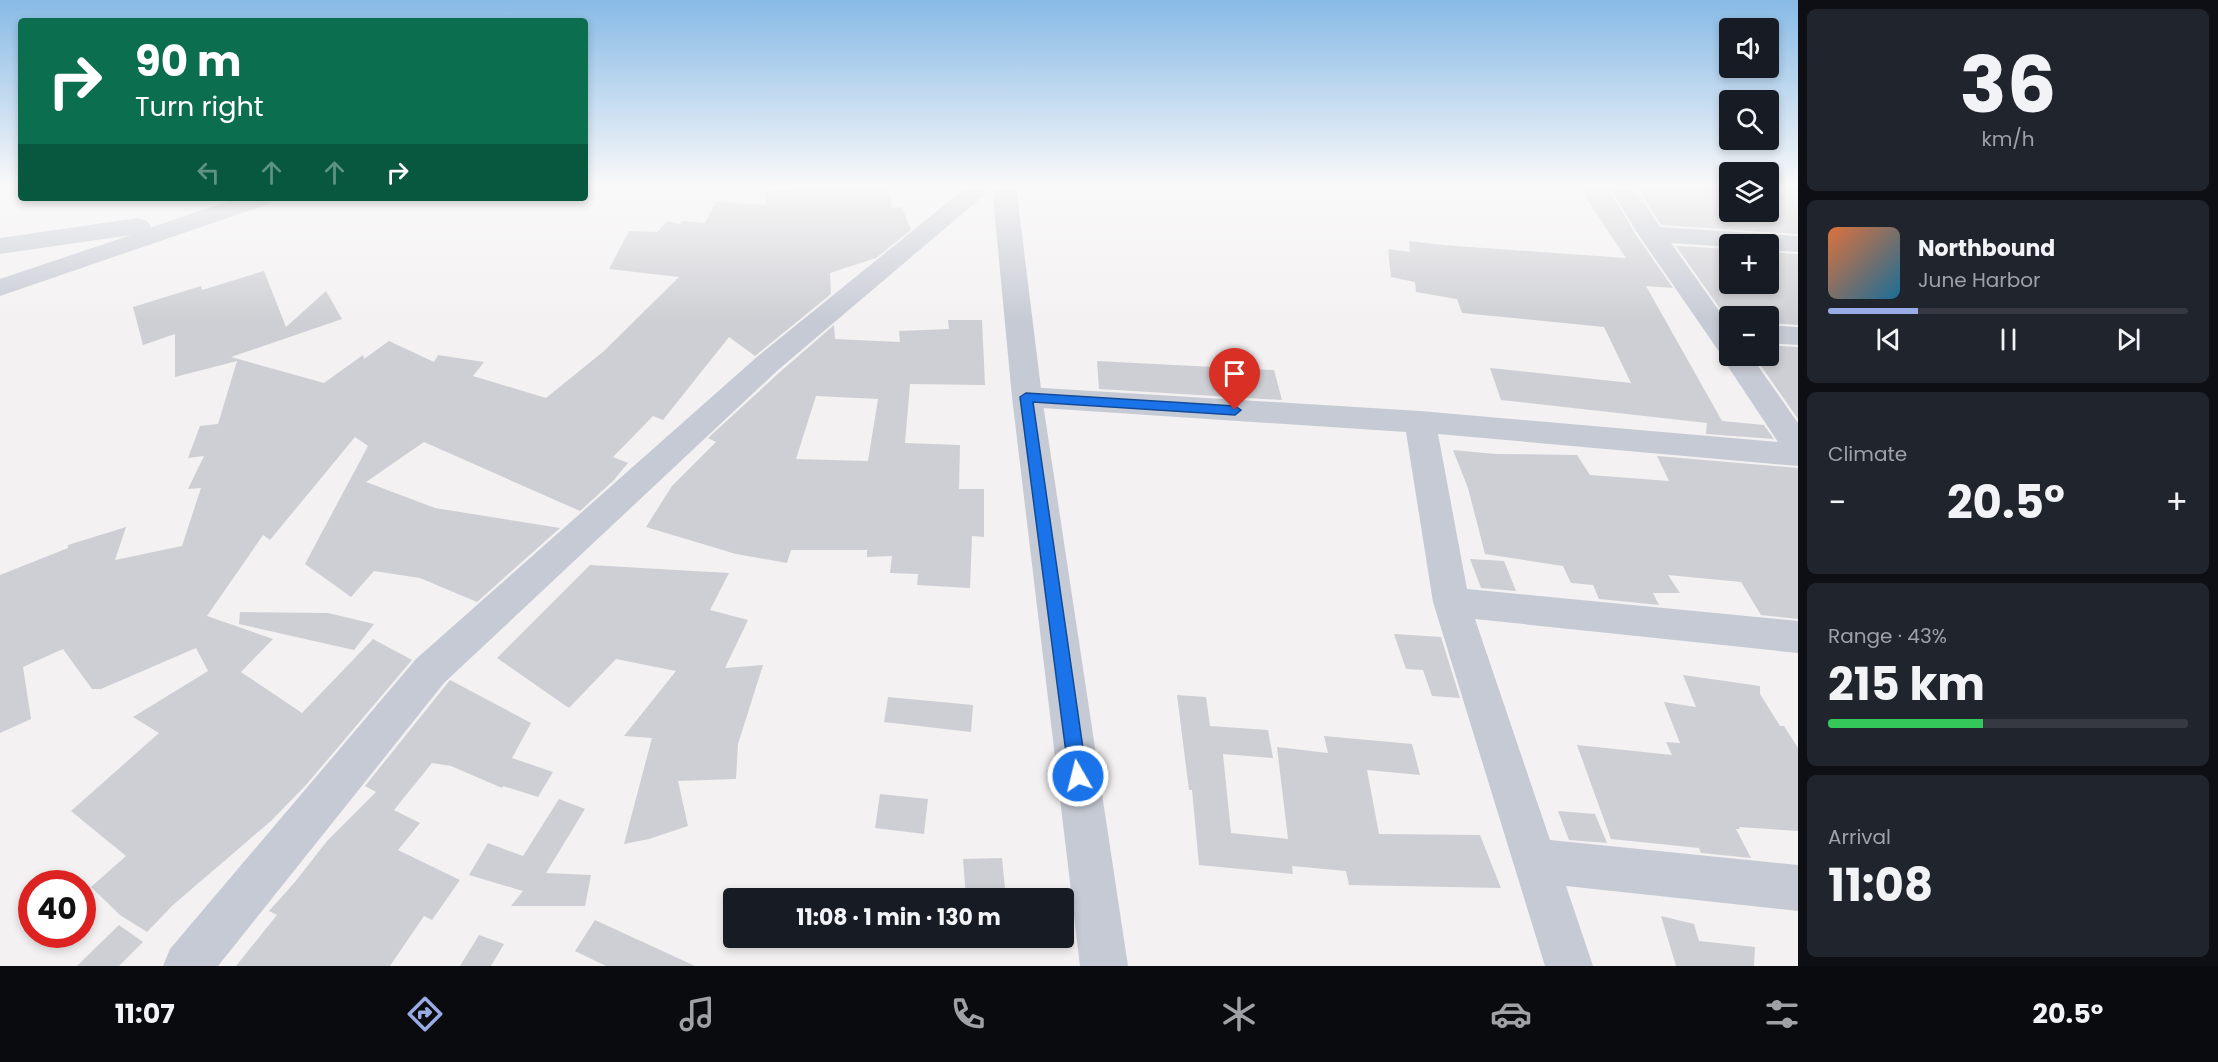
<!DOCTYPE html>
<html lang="en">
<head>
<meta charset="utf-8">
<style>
	body { margin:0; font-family:Poppins,sans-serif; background:#20242c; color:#f1f3f6; height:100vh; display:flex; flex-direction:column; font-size:22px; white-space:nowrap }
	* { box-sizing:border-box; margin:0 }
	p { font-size:20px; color:#9ea1a6 }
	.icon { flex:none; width:33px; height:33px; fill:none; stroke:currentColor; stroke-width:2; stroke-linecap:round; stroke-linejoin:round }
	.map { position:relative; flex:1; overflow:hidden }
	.drawer { display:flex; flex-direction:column; gap:9px; padding:9px; background:#0d0f14; width:420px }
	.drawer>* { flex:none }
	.hud { position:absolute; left:18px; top:18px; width:570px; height:183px; border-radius:6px; box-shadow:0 3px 9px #0003; background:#0b6e4f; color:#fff; overflow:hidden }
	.controls { position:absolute; left:1719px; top:18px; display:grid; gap:12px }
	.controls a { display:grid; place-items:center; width:60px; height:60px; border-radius:6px; background:#171b24; box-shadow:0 3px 9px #0003; font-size:30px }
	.speed { position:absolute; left:18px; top:870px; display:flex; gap:12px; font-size:30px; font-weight:700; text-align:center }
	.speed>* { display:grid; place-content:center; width:78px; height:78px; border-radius:50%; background:#171b24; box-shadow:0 3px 9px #0003; line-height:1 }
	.speed .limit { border:9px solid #d22; background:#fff; color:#111 }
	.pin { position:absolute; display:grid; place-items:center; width:51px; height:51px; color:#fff; margin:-62px -26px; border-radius:50% 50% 50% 0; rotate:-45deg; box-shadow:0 0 6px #0007 }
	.pin .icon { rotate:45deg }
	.me { position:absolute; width:66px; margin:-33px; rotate:352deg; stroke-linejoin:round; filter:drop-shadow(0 0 4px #0008) }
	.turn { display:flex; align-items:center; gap:21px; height:126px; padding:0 18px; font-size:27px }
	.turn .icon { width:78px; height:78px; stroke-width:2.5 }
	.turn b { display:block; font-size:42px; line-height:51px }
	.lanes { display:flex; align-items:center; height:57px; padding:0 18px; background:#0003; justify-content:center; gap:30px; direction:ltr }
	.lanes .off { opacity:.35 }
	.big { font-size:45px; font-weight:700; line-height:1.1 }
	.drawer .card { flex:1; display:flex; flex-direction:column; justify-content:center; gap:9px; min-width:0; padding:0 21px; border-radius:9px; background:#20242c }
	.drawer .dial { align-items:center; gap:0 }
	.dial b { font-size:78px; line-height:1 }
	.song { display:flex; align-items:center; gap:18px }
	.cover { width:72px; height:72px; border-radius:9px; background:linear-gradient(135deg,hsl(20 70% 55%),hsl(200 70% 35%)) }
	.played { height:6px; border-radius:3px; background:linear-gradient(90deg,#99abe5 25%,#363941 25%) }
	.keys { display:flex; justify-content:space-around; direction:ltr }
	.heat { display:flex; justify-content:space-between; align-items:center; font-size:33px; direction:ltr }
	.charge { height:9px; border-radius:4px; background:linear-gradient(90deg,#34c759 43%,#363941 0) }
	.trip { position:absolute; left:723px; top:888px; width:351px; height:60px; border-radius:6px; background:#171b24; box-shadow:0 3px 9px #0003; font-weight:700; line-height:60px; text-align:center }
	.tab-bar { display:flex; height:96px; justify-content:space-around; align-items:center; background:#090b0e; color:#9ea1a6 }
	.tab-bar .icon { width:42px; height:42px }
	.tab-bar .on { color:#99abe5 }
	.tab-bar b { font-size:27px; color:#f1f3f6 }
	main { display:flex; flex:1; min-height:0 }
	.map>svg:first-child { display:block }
</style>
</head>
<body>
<main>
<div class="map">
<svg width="1798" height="966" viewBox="0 0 1798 966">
	<rect width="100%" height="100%" fill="#f3f1f1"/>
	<g fill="#cecfd4" fill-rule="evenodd">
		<polygon points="827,186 887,186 892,208 902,207 911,230 876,258 830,273 831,294 755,356 729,337 663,420 653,416 613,457 628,463 613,481 580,511 424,442 366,482 435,508 560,528 477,602 420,578 374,571 351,597 305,564 368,446 355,437 270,540 263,535 207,616 273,639 241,672 302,713 373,639 412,660 306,785 271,821 173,905 147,932 120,915 91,887 126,856 71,811 159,733 133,717 208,671 196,648 101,689 92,689 63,649 23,667 31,719 0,733 0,575 68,548 68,545 126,527 115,560 182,546 201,488 188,489 204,456 188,458 200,426 218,424 237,361 175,377 175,334 143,345 133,307 201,286 202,290 264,271 286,327 326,291 342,319 231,357 324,383 363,355 364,359 389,341 434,362 438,355 484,362 473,376 546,398 604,351 679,277 609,269 629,231 657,232 667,221 680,224 682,221 705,223 716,201 766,205 764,191"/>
		<polygon points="1578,186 1607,186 1636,235 1673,288 1646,286 1722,421 1764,425 1774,439 1706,434 1707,423 1501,400 1490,368 1631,383 1604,327 1462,313 1457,299 1416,292 1415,282 1391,277 1388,249 1410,252 1409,241 1443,245 1626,258"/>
		<polygon points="1636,186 1730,186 1730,212 1768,212 1768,186 1798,186 1798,234 1661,225"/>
		<polygon points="1676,246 1730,249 1730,284 1768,284 1768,252 1798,254 1798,325 1768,323 1768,316 1730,317 1727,313 1723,313"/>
		<path d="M948 320H982L985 385 910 384 905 443 960 445 959 489H984V537L972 536 970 588 917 585 918 574 890 573 892 556 867 557V550H791L787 563 736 554 646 527 672 486 716 442 708 438 780 372 834 325 835 339 900 342 899 331 949 329ZM816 396 878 399 868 461 796 459Z"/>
		<polygon points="1768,345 1798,347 1798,419 1754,356 1768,356"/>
		<polygon points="1097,361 1274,370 1282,400 1099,389"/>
		<polygon points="1453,450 1496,454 1577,455 1590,475 1669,481 1657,456 1798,468 1798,619 1761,615 1741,582 1668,575 1680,593 1653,593 1659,605 1599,599 1593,585 1571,583 1563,566 1485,554 1468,488"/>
		<polygon points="1470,559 1504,561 1516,591 1481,588"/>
		<polygon points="590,565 729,573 710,610 748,620 725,668 763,665 738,744 736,779 678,781 688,826 649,839 624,844 652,738 624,736 676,671 616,659 569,708 497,658"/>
		<polygon points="240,612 328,613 374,624 354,650 239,624"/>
		<polygon points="1394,634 1441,637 1460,698 1432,696 1423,670 1406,669"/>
		<polygon points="1683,675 1760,686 1760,694 1780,726 1784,726 1798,748 1798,831 1739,827 1740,829 1736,829 1751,858 1701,853 1699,848 1611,839 1577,745 1672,755 1666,742 1680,743 1664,702 1696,707"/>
		<polygon points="450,680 531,723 512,758 553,772 538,797 503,786 502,788 451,766 432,763 394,810 420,823 398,850 460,880 432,920 424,916 390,966 236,966 277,915 269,911 295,882 327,841 376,792 365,786"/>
		<polygon points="1177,695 1206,697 1210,726 1268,730 1273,758 1223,754 1231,833 1288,839 1277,747 1328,753 1324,736 1412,744 1420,775 1367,770 1379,834 1480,835 1501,888 1349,885 1346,871 1292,866 1293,874 1199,865 1192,790 1189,790"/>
		<polygon points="888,697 973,705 971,732 884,722"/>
		<polygon points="880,794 928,799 924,834 875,828"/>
		<polygon points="559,799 585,809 546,873 591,875 585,906 511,906 523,891 469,875 488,843 523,856"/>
		<polygon points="1558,811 1595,814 1607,843 1569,840"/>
		<polygon points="1002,858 1006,898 966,898 963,859"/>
		<polygon points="1661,916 1694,924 1699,941 1755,947 1754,966 1676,966"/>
		<polygon points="595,920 695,966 606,966 575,951"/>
		<polygon points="119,925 143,942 119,966 77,966"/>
		<polygon points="479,935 504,944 491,966 460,966"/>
	</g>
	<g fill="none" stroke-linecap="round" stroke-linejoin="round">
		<g fill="#c6cad4" fill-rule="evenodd">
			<polygon points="968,186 995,186 778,370 444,683 218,966 163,966 170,949 416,659 758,356"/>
			<polygon points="1609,186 1633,186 1660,227 1798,236 1798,252 1768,250 1768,244 1730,244 1730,247 1671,243 1730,326 1730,356 1751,356 1798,423 1798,466 1438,434 1467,589 1798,621 1798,653 1475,619 1550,840 1798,865 1798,911 1566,886 1593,966 1545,966 1433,602 1406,432 1027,407 1016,404 1012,397 1016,390 1027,387 1420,411 1778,442 1721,356 1723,354 1720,353 1638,234"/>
			<polygon points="238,198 274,198 271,203 0,296 0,279 131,235 0,254 0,238 138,218 147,221 151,226 149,228"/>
			<polygon points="1768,325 1798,327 1798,345 1768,343"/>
		</g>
		<polygon fill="#c6cad4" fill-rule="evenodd" points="992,186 1016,186 1042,397 1128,966 1080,966 1012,397"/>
	</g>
	<linearGradient id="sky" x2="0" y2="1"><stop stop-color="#87bae6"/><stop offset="0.58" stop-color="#faf9f9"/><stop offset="1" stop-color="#faf9f9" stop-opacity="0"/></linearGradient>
	<rect width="1798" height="322" fill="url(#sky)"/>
	<polygon fill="#1a73e8" stroke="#114b97" stroke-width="1.5" points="1026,393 1235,406 1241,410 1235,415 1033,402 1087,776 1084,782 1078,785 1072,782 1069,776 1020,397"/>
</svg>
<div class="controls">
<a><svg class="icon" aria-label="sound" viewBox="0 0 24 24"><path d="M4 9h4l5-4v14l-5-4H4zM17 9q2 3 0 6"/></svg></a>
<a><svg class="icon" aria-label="search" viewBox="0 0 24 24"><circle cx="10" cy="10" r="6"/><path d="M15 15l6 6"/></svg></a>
<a><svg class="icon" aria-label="layers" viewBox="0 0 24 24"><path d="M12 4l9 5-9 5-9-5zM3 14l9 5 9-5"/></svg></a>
<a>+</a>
<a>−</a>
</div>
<div class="speed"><div class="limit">40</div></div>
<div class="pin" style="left:1235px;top:410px;background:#d93025"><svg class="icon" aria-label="arrive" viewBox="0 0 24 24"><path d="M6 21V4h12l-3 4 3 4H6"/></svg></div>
<svg class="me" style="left:1078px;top:776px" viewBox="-20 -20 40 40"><circle r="17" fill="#1a73e8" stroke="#fff" stroke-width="3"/><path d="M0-11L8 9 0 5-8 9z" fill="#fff"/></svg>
<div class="trip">11:08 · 1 min · 130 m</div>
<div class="hud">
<div class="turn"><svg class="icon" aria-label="right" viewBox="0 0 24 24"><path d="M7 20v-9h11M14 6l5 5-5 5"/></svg><div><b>90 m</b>Turn right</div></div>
<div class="lanes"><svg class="icon off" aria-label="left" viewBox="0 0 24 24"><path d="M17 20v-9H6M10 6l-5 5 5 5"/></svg><svg class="icon off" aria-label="ahead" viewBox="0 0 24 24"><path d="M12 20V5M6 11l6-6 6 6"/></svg><svg class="icon off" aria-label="ahead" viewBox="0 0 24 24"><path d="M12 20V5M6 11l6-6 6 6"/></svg><svg class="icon" aria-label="right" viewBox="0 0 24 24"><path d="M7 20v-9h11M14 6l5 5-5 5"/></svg></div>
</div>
</div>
<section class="drawer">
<div class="card dial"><b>36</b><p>km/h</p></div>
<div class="card">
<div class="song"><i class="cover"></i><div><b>Northbound</b><p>June Harbor</p></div></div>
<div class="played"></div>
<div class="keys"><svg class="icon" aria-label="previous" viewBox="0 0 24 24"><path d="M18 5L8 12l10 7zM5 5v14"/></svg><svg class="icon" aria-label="pause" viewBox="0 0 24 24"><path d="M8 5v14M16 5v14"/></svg><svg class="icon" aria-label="next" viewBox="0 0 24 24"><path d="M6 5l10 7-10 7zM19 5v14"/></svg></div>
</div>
<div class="card"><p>Climate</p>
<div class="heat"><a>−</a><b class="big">20.5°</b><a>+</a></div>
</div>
<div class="card"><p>Range · 43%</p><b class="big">215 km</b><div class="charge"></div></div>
<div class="card"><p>Arrival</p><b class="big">11:08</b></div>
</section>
</main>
<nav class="tab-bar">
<b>11:07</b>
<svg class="icon on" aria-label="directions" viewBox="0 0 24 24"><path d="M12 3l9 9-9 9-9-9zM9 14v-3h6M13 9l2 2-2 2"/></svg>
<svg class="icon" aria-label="music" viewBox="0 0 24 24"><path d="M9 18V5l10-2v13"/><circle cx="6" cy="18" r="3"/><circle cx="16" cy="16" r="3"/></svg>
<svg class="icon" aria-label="phone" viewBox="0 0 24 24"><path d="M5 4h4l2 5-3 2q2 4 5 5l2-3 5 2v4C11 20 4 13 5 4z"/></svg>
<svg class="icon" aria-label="climate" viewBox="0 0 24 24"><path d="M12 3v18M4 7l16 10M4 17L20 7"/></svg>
<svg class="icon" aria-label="car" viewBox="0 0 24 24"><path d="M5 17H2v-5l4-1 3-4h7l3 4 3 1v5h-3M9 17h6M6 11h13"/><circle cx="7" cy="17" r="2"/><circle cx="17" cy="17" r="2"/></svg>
<svg class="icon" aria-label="filters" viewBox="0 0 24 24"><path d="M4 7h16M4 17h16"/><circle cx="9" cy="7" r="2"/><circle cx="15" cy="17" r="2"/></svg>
<b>20.5°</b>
</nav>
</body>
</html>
